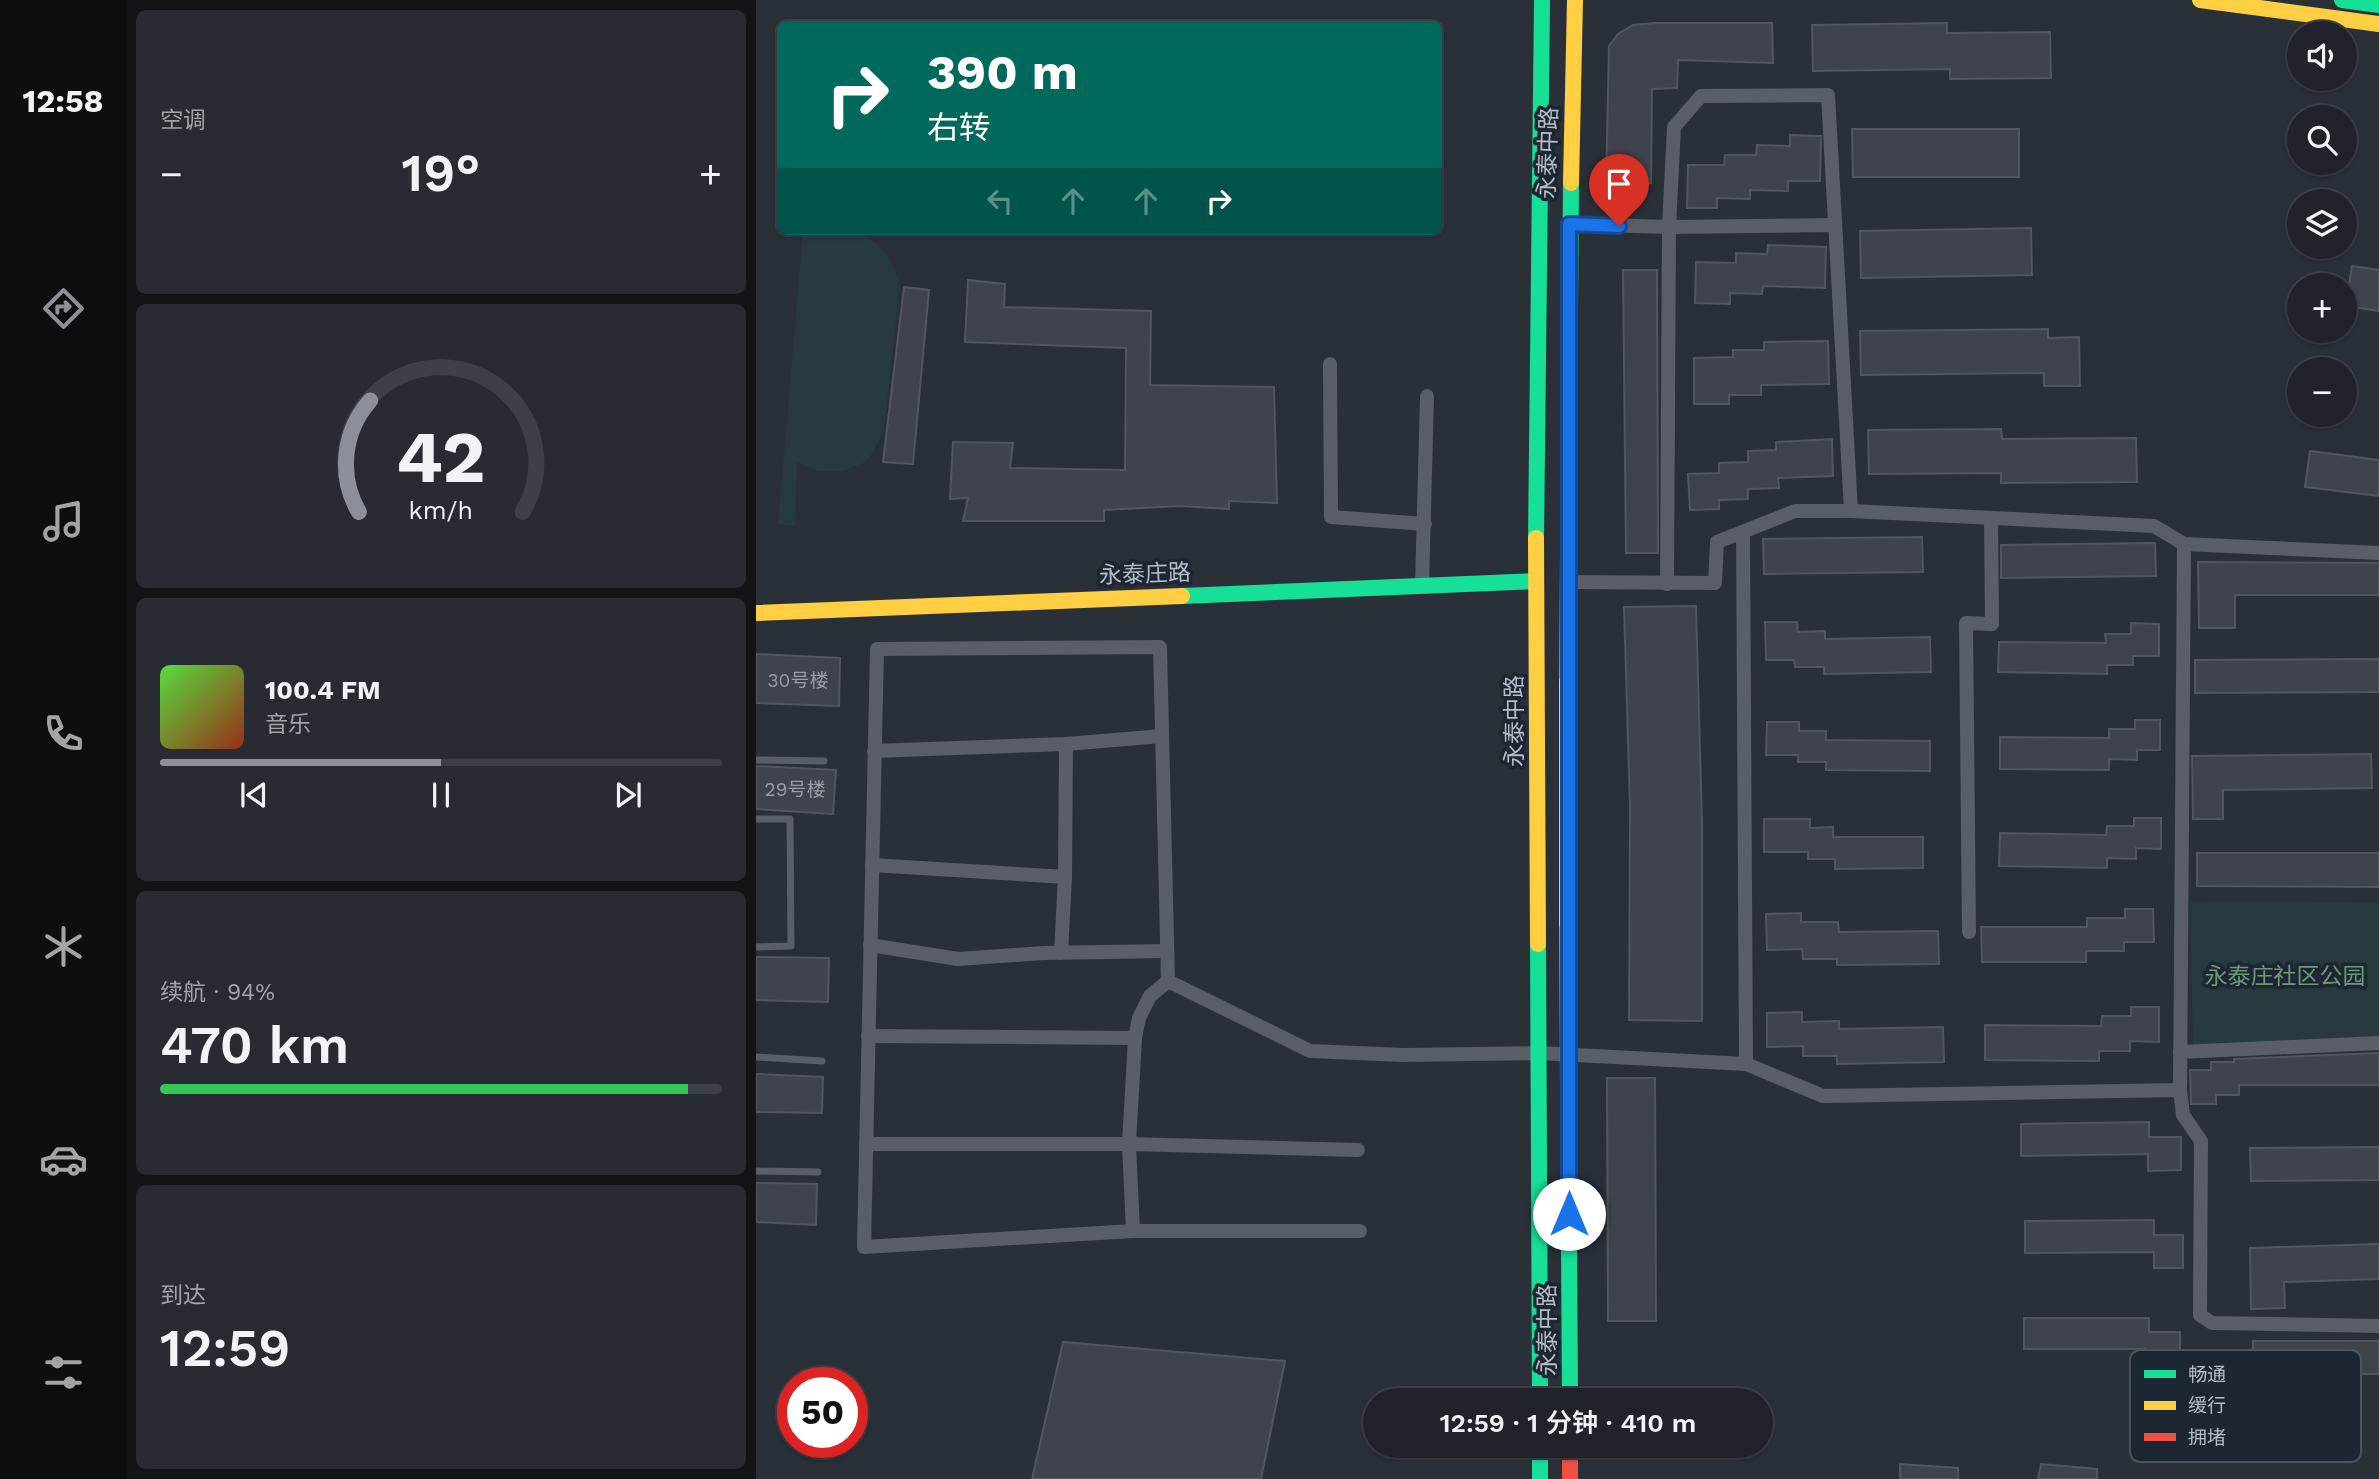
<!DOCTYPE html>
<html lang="zh">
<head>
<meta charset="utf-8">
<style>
	body { margin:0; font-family:"Work Sans","Noto Sans SC",sans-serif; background:#282c32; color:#f1f3f6; height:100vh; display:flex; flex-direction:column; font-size:26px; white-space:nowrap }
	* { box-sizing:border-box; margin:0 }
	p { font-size:23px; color:#a2a4a8 }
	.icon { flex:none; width:38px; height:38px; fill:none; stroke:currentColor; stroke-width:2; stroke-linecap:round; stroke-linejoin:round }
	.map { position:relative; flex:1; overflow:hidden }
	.side { display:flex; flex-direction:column; gap:10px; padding:10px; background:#121417; width:630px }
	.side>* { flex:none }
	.guide { position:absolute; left:21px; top:21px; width:665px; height:214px; border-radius:10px; box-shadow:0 2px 5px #0004,0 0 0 2px #3d4147; background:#00695c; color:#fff; overflow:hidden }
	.fabs { position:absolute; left:1531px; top:21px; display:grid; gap:14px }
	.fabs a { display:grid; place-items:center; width:70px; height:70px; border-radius:50%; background:#20242a; box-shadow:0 2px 5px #0004,0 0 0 2px #3d4147; font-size:35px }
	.speed { position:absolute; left:21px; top:1367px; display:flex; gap:14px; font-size:35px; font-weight:700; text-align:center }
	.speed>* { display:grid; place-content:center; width:91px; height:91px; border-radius:50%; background:#20242a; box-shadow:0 2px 5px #0004,0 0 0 2px #3d4147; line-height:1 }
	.speed .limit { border:10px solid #d22; background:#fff; color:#111 }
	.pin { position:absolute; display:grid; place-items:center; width:60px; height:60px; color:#fff; margin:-72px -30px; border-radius:50% 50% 50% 0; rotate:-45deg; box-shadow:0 0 7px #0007 }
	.pin .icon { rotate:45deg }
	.me { position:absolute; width:77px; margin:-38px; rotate:0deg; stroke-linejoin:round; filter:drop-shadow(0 0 5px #0008) }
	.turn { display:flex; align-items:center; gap:24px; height:147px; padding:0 35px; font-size:32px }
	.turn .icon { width:91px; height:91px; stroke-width:2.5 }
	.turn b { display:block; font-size:49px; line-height:60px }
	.lanes { display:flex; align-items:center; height:66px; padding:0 35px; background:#0003; justify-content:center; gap:35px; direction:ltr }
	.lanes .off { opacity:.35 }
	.big { font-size:52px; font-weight:600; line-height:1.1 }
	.side .widget { flex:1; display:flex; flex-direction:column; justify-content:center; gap:10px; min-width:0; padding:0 24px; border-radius:10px; background:#282c32 }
	.side .dial { align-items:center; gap:0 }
	.dial svg { height:182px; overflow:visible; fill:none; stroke:#3d4147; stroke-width:7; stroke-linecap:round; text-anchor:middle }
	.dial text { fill:#f1f3f6; stroke:none }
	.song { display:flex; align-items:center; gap:21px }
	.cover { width:84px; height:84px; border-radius:10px; background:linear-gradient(135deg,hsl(110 70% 55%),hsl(10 70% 35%)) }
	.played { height:7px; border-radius:4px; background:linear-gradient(90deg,#8c9099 50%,#3d4147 50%) }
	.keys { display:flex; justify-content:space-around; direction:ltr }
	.heat { display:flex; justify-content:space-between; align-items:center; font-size:38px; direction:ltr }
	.charge { height:10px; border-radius:5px; background:linear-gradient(90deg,#34c759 94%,#3d4147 0) }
	.trip { position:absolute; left:607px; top:1388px; width:410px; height:70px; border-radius:35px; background:#20242a; box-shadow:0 2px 5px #0004,0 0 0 2px #3d4147; font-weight:600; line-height:70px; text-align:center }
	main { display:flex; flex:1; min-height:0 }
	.tabs { display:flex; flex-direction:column; width:126px; justify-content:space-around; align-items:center; background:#0d0e11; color:#a2a4a8 }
	.tabs .icon { width:49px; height:49px }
	.tabs .on { color:#8c9099 }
	.tabs b { font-size:32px; color:#f1f3f6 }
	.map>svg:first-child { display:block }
</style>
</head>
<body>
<main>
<nav class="tabs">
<b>12:58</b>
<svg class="icon on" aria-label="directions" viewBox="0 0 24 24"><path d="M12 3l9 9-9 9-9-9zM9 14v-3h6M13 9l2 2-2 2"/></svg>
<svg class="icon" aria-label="music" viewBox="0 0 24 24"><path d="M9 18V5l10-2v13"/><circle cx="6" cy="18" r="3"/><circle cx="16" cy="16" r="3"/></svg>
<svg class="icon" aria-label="phone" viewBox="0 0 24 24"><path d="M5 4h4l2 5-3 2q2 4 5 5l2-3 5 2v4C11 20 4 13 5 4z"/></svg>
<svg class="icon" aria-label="climate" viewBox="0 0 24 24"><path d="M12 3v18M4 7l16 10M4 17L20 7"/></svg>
<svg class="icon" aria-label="car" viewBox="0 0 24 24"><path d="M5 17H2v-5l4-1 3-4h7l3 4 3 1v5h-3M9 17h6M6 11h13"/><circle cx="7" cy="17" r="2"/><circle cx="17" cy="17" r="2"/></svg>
<svg class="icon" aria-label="filters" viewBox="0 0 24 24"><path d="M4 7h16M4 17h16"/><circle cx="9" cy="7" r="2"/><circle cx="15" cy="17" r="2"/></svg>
</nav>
<section class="side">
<div class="widget"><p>空调</p>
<div class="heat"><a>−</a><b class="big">19°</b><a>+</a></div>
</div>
<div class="widget dial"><svg viewBox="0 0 100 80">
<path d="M14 69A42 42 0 1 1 86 69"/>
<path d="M14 69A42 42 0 0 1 19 20" stroke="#8c9099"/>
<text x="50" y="56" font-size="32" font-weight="700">42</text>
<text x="50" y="72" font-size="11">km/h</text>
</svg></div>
<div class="widget">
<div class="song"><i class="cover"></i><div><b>100.4 FM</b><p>音乐</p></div></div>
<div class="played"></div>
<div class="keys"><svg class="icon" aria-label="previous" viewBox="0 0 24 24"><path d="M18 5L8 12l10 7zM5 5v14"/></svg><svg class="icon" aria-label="pause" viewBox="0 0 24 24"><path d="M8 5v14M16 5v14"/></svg><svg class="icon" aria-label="next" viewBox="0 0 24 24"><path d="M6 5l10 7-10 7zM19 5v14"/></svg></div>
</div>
<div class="widget"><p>续航 · 94%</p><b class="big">470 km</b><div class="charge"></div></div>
<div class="widget"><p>到达</p><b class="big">12:59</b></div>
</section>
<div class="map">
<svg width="1623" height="1479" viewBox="0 0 1623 1479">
	<rect width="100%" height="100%" fill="#2a3038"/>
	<g fill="#273a3e">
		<path d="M47 231H70L72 236C81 235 92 233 101 235 127 239 137 263 144 285L128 430 119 449 110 462 86 471H62L41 462 39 526 22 524Z"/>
		<polygon points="1434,901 1623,902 1623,1050 1437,1049"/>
	</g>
	<g fill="#3f444c" stroke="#52575f" stroke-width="2">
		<polygon points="899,23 1016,23 1017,63 922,60 921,88 896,89 895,183 850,186 853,46 862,34 877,25"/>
		<polygon points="1191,23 1191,33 1294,32 1295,78 1194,79 1194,69 1057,71 1056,25"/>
		<polygon points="1096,129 1263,129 1263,177 1097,177"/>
		<polygon points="1034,135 1065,136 1064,181 1032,181 1032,191 994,190 994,199 961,198 961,208 931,208 932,165 968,165 969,155 1000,155 1001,145 1034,146"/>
		<polygon points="1275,228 1276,275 1105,278 1104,231"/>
		<polygon points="1012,245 1070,247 1069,288 1007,286 1006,294 974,293 974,304 939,303 940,262 980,263 980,253 1011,254"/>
		<polygon points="1596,266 1623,270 1623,311 1590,306"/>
		<polygon points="867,270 901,270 902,553 870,553"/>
		<polygon points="212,280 249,284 248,307 395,311 394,385 518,387 521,503 473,501 473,509 424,506 348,510 348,521 207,521 212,498 194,499 197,442 257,443 254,468 369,470 370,348 209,342"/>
		<polygon points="148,287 173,290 157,464 127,462"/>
		<polygon points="1292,329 1292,338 1323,337 1324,386 1288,386 1288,373 1105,375 1104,331"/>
		<polygon points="1072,341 1073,384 1005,385 1005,395 973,395 973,404 938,404 938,358 977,357 977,350 1008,350 1008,342"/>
		<polygon points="1245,429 1246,439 1380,438 1381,482 1245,483 1245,473 1113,474 1112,430"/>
		<polygon points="1076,439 1077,476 1022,478 1023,488 992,489 992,499 963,500 963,509 934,510 932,474 963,473 963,463 992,462 992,451 1020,450 1020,442"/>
		<polygon points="1554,451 1623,460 1623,496 1549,487"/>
		<polygon points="1166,537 1167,572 1008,574 1007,539"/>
		<polygon points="1399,543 1400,576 1245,578 1245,545"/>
		<polygon points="1442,562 1623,563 1623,595 1479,595 1479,628 1443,628"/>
		<polygon points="940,606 946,824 946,1021 873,1020 874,805 868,607"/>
		<polygon points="1009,622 1041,622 1042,632 1069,631 1069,639 1174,637 1175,672 1068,674 1068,667 1039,667 1038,660 1010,660"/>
		<polygon points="1375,623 1403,624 1403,656 1377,656 1377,665 1351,665 1351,674 1242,672 1243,642 1350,643 1349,634 1375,634"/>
		<polygon points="0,654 84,658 83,706 0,703"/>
		<polygon points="1623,659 1623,692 1439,693 1439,660"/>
		<polygon points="1379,720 1404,720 1404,750 1381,750 1381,760 1353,759 1353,770 1244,769 1244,737 1353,738 1353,729 1379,729"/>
		<polygon points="1011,722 1043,722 1043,731 1070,731 1070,740 1174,741 1174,771 1070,770 1070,762 1042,762 1042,755 1010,755"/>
		<polygon points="1615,754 1616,788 1467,790 1467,819 1437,819 1436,756"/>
		<polygon points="0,766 80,770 77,814 0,809"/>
		<polygon points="1378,818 1405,818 1405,849 1380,848 1380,859 1351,858 1351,868 1243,866 1244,833 1350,835 1351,826 1378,826"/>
		<polygon points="1008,819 1054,819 1054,828 1077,827 1077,837 1167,837 1167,868 1079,869 1079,859 1052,859 1052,852 1008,852"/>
		<polygon points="1441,853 1623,853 1623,887 1441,886"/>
		<polygon points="1369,909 1397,909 1398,942 1368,942 1368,951 1330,951 1330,962 1226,962 1225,927 1331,927 1331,918 1369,918"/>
		<polygon points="1045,913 1045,922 1082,922 1083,932 1182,931 1183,964 1081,965 1081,959 1047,959 1046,949 1011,950 1010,914"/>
		<polygon points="0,957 73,958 72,1002 0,1000"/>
		<polygon points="1375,1007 1403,1007 1403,1042 1374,1041 1374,1051 1343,1051 1343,1061 1229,1060 1229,1025 1345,1026 1346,1016 1375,1016"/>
		<polygon points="1046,1012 1046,1022 1083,1021 1083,1029 1187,1027 1188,1062 1081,1064 1081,1056 1047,1056 1047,1046 1011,1047 1011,1013"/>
		<polygon points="1623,1053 1623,1085 1483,1085 1483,1095 1460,1095 1460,1104 1435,1104 1434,1070 1455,1070 1455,1062 1478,1062 1478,1059"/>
		<polygon points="0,1074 67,1077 66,1113 0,1112"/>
		<polygon points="851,1078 899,1078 900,1321 852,1321"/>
		<polygon points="1393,1122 1393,1137 1425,1137 1425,1170 1392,1171 1392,1154 1265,1156 1265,1124"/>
		<polygon points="1623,1147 1623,1180 1495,1181 1494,1148"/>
		<polygon points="0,1183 61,1184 60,1225 0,1222"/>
		<polygon points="1398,1220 1398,1235 1427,1235 1427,1268 1398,1268 1398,1252 1269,1253 1269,1221"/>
		<polygon points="1623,1244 1623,1279 1528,1282 1529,1308 1495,1309 1494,1248"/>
		<polygon points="1268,1318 1393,1318 1393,1332 1424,1332 1424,1365 1389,1365 1389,1349 1268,1349"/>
		<rect x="1497" y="1341" width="126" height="33"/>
		<polygon points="307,1342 529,1361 505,1479 276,1479"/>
		<polygon points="1144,1464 1202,1468 1202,1479 1144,1479"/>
		<polygon points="1285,1464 1341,1469 1341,1479 1282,1479"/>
	</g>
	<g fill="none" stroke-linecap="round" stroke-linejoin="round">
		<g stroke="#5a5e66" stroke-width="7">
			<polyline points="0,760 68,761"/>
			<polyline points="0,819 34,819 35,946 0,947"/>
			<polyline points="0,1057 66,1061"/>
			<polyline points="0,1171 62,1172"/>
		</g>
		<g stroke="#5a5e66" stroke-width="14">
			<polyline points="812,224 913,227 1079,225"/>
			<polyline points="574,364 575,517 669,524"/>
			<polyline points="987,532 990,1064"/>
			<polyline points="1428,544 1623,553"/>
			<polyline points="811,582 959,583 961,542 1039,511 1095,511 1398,526 1428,544 1424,1090 1427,1115 1445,1141 1444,1315 1456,1323 1623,1326"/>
			<polyline points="911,584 913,227 918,127 945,96 1072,95 1095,511"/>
			<polyline points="666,585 671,396"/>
			<polyline points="118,751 310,744 406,736"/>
			<polyline points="116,865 309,877 310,744"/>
			<polyline points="1213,932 1210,623 1236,624 1235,518"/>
			<polyline points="114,945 202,959 288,953 411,951"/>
			<polyline points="305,953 309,877"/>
			<polyline points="112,1036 379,1038"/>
			<polyline points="1424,1052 1623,1043"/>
			<polyline points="110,1144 373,1144 602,1150"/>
			<polyline points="377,1231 373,1144 379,1038 383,1018 394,996 412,981"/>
			<polyline points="604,1231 377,1231 108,1247 121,649 404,647 412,981 554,1051 647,1055 782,1053 990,1064 1067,1096 1424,1090"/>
		</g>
		<g stroke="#16e098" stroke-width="16">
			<polyline points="1586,0 1623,5"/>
			<polyline points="780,538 786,0"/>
			<polyline points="426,596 780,581"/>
			<polyline points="811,682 815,183"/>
			<polyline points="811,924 814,1400"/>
			<polyline points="782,944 784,1400"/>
			<polyline points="784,1446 784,1479"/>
		</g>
		<g stroke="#ffcf43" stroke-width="16">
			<polyline points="1444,0 1623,24"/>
			<polyline points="815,183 819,0"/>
			<polyline points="780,538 782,944"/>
			<polyline points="0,613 426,596"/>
			<polyline points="811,682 811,924"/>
		</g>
		<polyline stroke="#f24e42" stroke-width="16" points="814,1446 814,1479"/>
	</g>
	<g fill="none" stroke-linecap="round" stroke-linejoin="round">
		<defs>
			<polyline id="route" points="813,1214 813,224 863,226"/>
		</defs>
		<use href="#route" stroke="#114b97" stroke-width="18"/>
		<use href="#route" stroke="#1a73e8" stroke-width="12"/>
	</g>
	<g text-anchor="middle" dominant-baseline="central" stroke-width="7" stroke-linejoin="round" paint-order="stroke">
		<g font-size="19" fill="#979eaa">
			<text x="42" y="680">30号楼</text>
			<text x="39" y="789">29号楼</text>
		</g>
		<g font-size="23" fill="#b4bcc9" stroke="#1d2633">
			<text transform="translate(792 153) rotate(-88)">永泰中路</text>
			<text transform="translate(389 574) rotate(-2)">永泰庄路</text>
			<text transform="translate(758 721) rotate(-90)">永泰中路</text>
			<text transform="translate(791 1330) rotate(-90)">永泰中路</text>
		</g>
		<g font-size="23" fill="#6b9a76" stroke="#1d2633">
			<text x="1529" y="976">永泰庄社区公园</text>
		</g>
	</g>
	<rect x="1374" y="1350" width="231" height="112" rx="10" fill="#1d2633" stroke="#4a5360" stroke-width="2"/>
	<rect x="1388" y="1370" width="32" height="8" fill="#16e098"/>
	<rect x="1388" y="1401" width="32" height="9" fill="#ffcf43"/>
	<rect x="1388" y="1433" width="32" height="8" fill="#f24e42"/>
	<g font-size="19" fill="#b4bcc9">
		<text x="1432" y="1381">畅通</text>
		<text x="1432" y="1412">缓行</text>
		<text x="1432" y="1444">拥堵</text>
	</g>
</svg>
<div class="fabs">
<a><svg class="icon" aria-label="sound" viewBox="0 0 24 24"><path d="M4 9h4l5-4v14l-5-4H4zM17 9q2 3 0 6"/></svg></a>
<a><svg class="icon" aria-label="search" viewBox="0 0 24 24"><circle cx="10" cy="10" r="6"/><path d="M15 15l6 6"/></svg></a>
<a><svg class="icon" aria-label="layers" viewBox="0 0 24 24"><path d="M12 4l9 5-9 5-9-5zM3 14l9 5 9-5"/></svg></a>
<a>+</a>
<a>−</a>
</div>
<div class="speed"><div class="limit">50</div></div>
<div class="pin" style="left:863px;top:226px;background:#d93025"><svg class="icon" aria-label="arrive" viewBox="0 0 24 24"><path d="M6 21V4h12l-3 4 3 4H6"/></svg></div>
<svg class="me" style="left:813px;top:1214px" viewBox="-20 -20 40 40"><circle r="19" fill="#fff"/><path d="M0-13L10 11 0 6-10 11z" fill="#1a73e8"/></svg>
<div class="trip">12:59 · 1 分钟 · 410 m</div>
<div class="guide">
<div class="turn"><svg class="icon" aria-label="right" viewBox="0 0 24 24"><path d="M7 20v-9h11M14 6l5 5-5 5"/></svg><div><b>390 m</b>右转</div></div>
<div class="lanes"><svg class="icon off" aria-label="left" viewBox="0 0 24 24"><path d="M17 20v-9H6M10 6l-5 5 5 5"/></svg><svg class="icon off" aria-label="ahead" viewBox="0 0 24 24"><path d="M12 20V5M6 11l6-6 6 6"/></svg><svg class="icon off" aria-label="ahead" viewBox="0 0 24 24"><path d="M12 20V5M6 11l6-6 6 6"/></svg><svg class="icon" aria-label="right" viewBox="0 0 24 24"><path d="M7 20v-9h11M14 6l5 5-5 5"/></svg></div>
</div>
</div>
</main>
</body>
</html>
